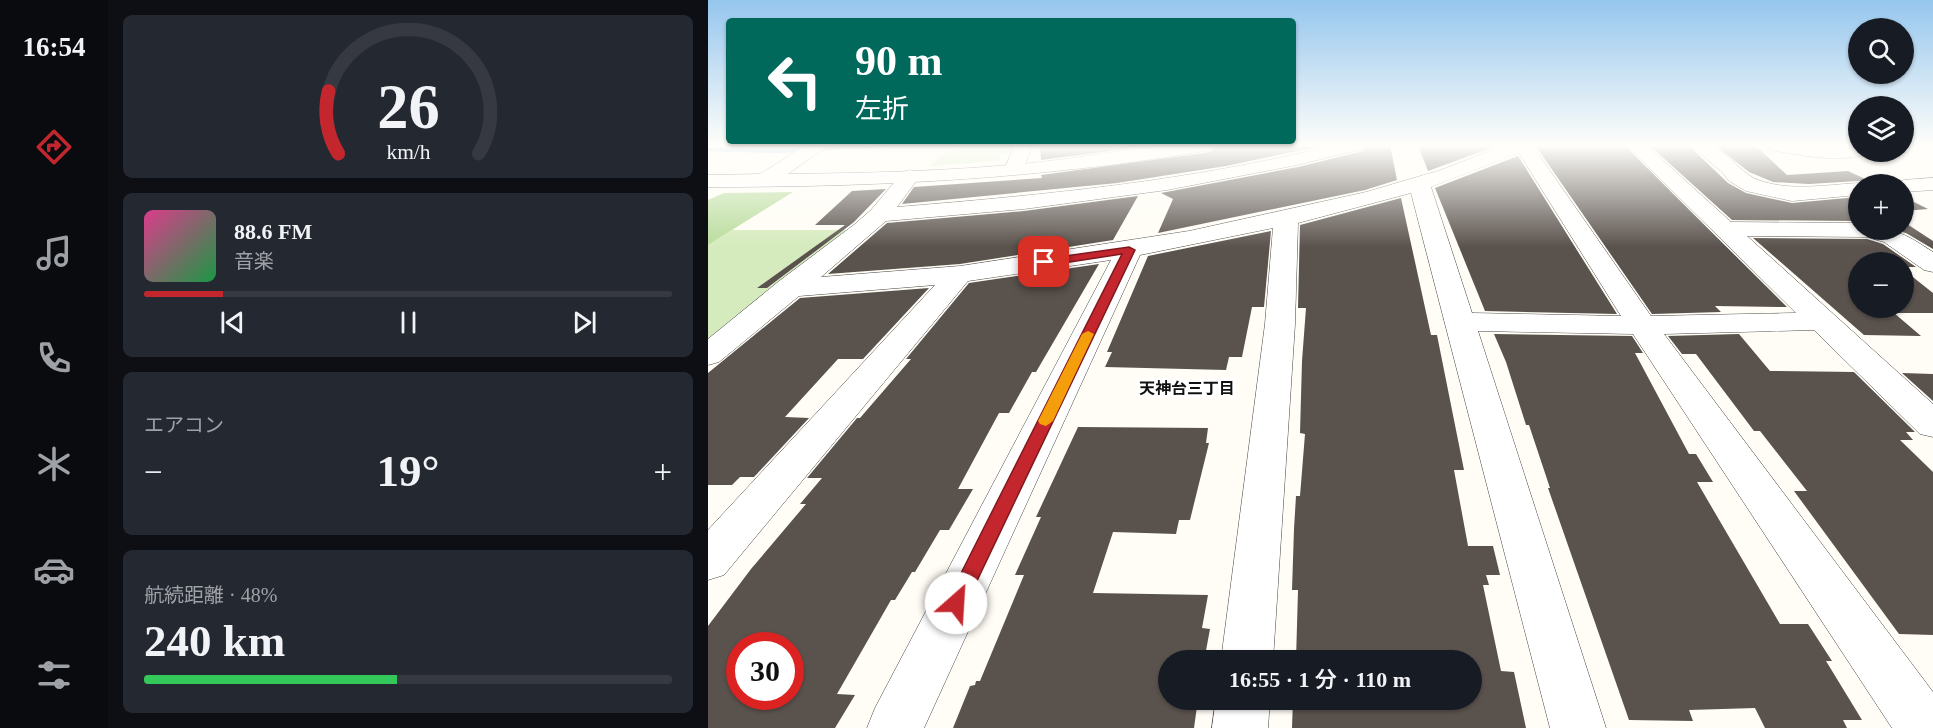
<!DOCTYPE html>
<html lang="ja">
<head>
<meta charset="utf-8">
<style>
	body { margin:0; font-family:"Times New Roman","Noto Sans JP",serif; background:#242831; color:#f1f3f6; height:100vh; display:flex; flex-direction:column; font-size:22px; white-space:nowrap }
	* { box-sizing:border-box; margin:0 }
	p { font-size:20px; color:#9ea1a6 }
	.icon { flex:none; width:33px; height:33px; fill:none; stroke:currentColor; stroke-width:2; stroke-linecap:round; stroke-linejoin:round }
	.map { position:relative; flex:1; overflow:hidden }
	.details { display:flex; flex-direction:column; gap:15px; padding:15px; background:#0d0f14; width:600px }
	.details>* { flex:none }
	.hud { position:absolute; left:18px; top:18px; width:570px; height:126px; border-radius:6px; box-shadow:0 2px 4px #0004; background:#00695c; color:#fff; overflow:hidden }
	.fabs { position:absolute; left:1140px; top:18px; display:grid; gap:12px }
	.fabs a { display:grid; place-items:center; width:66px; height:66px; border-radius:50%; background:#171b24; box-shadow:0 2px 4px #0004; font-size:30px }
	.speed { position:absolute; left:18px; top:632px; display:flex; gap:12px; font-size:30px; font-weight:700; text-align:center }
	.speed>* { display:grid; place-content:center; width:78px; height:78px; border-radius:50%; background:#171b24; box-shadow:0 2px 4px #0004; line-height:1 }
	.speed .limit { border:9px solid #d22; background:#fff; color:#111 }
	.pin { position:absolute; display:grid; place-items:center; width:51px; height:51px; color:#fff; margin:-26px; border-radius:12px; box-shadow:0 3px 9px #0006 }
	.me { position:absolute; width:66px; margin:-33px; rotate:26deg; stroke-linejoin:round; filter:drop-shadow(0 0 4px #0008) }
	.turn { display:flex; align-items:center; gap:21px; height:126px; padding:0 30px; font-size:27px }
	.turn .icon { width:78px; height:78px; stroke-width:2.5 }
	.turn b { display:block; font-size:42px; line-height:51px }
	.big { font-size:45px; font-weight:600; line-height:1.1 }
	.details .widget { flex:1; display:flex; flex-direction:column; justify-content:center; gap:9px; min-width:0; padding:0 21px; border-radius:9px; background:#242831 }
	.details .dial { align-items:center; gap:0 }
	.dial svg { height:156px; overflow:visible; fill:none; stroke:#363941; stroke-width:7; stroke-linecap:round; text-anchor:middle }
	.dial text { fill:#f1f3f6; stroke:none }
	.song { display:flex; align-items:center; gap:18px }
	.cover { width:72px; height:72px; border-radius:9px; background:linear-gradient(135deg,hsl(330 70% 55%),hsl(140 70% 35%)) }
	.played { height:6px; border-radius:3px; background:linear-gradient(90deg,#c4262e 15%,#363941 15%) }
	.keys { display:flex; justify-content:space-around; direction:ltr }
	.heat { display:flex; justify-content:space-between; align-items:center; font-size:33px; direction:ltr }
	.charge { height:9px; border-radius:4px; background:linear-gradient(90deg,#34c759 48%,#363941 0) }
	.trip { position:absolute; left:450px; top:650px; width:324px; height:60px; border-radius:30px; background:#171b24; box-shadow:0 2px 4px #0004; font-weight:600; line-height:60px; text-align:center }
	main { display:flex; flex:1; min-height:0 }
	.menu { display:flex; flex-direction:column; width:108px; justify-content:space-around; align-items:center; background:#090b0e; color:#9ea1a6 }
	.menu .icon { width:42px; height:42px }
	.menu .current { color:#c4262e }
	.menu b { font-size:27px; color:#f1f3f6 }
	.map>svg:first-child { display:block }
</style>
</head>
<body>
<main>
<nav class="menu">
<b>16:54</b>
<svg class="icon current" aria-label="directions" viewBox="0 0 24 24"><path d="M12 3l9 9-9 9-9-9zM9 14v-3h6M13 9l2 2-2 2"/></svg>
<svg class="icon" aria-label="music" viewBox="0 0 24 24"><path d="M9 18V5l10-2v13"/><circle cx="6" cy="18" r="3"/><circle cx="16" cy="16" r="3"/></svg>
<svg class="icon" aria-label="phone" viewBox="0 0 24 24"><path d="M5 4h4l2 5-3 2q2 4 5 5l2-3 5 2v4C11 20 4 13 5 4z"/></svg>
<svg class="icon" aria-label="climate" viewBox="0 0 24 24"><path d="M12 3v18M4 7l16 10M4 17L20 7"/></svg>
<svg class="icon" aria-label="car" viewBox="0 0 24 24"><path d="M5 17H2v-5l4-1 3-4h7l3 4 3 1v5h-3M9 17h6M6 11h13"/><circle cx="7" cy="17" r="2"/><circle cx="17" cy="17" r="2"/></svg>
<svg class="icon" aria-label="filters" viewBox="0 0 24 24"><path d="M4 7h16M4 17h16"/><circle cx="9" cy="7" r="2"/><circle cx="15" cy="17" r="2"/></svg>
</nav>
<section class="details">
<div class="widget dial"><svg viewBox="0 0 100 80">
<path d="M14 69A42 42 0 1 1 86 69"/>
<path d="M14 69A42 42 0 0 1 9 37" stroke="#c4262e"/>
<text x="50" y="56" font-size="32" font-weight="700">26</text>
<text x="50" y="72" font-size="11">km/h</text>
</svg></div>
<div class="widget">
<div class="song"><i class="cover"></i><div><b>88.6 FM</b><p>音楽</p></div></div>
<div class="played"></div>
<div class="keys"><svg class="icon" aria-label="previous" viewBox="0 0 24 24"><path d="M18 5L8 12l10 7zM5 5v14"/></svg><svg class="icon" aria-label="pause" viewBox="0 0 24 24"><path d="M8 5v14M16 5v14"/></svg><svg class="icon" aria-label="next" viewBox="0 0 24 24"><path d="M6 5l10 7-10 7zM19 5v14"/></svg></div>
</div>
<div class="widget"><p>エアコン</p>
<div class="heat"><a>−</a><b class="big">19°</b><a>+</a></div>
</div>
<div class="widget"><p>航続距離 · 48%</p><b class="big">240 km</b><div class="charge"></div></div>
</section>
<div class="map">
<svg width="1225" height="728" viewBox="0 0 1225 728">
	<rect width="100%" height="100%" fill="#fffdf5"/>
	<g fill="#d5ebbd">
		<polygon points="260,145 306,145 303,152 292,154 292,161 222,166 234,155"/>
		<polygon points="24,230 144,230 0,345 0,245"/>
	</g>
	<polygon fill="#b9dc9c" points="85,192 0,245 0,200 16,193"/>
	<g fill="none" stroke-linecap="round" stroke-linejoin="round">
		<polygon fill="#3f96cf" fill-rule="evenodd" points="147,145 180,145 177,147 68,153 0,151 0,147 68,149"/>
	</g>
	<g fill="#5a524d" fill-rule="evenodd">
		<polygon points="332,145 449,145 333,160"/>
		<polygon points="507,145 617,145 518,166 409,183 194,204 206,187 334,178 333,175 496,153 504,151"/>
		<polygon points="658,145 682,145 689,180 657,190 450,233 465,199 453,193 590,167 655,151"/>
		<polygon points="710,145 791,145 720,171"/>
		<polygon points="827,145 916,145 1079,307 1007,306 1013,312 944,314"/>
		<polygon points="941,145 980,145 1020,183 1038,193 1084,203 1150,197 1150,221 1024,220"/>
		<polygon points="1007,145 1048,146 1079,175 1140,171 1168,184 1150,181 1101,184 1065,182 1041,172"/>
		<polygon points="810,156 909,314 777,311 727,188"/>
		<polygon points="178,189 146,222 59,288 49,288 137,225 107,225 144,191"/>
		<polygon points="430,196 405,240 252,264 120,274 179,223 316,211"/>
		<polygon points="1196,197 1220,209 1196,211"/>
		<polygon points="693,198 723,335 729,335 756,470 746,470 760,546 785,546 792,575 778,575 781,585 775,585 793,671 806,672 818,728 584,728 585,699 764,699 764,660 588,660 590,590 584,590 586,529 588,496 592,496 597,434 592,433 594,361 598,308 590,308 592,225"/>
		<polygon points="1196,222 1225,241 1225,249 1198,233 1186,230 1196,230"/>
		<polygon points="563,231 556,307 544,307 534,357 521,357 518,370 397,367 404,352 399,352 440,256"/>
		<polygon points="1045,238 1159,239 1175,244 1208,267 1196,267 1196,262 1150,262 1150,308 1196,308 1196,270 1225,293 1225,313 1186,313 1213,336 1156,335"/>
		<path d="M391 264 328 372H324L301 413H291L250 489H265L241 530H232L207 572H204L187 600H183L129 694 147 695 127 728H0V626L43 569 98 504H92L114 478H99L149 418H152L203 359H198L261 283ZM32 645H82V696H32Z"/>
		<polygon points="221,288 155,359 130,359 77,417 101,418 46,477 32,477 24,485 0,485 0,373 92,298"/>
		<polygon points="786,334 924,336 935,353 927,353 981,454 988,454 1005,482 989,482 1072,624 1100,624 1124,661 1118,661 1154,720 1135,720 1139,728 1057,728 1047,708 981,710 985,721 921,720 840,488 842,488 821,425 818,425 798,362"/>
		<polygon points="1031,334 1062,371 1146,372 1207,432 1198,432 1205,440 1192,440 1225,472 1225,635 1191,634 1086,491 1099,491 1052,431 1046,431 988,354 974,354 960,336"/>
		<polygon points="1194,373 1225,374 1225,401"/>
		<polygon points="370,427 500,428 498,443 501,443 482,520 471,520 468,534 405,532 385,593 500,595 494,628 502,629 497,656 495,660 460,660 460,699 490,699 486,728 245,728 262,686 267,685 268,681 272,681 316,575 307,575 333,517 328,517"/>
	</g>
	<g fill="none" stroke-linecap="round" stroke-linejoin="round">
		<defs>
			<g id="minor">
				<polygon points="307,145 325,145 313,174 299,174 296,170"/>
				<path d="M626 145H656L654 149 589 165 459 190 316 209 178 221 113 277 252 266 481 231 658 192 733 170 797 145H824L943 316 1088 313 918 145H938L1023 222 1150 223V230C1191 230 1191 230 1225 252V272L1216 270 1176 242 1159 237 1039 236 1225 404V437L1212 434 1106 330 956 334 1225 692V728H1184L925 334 770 331 898 728H842L703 193 590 223 587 324 565 660H513L557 324 565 228 432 255 216 728H159L167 708 403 260 260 281 16 575 0 580V530L227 285 91 296 11 362 0 365V339L70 282 147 224 163 210 195 172 202 170 209 172 212 176 189 207C336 195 484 181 626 145ZM811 153 913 316 764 313 723 187Z"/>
				<path d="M982 145C989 145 999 143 1005 146 1023 155 1033 175 1053 181 1084 191 1118 185 1150 183L1158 184H1150V195L1084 201 1038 191 1021 181 1014 172Z"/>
				<path d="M1059 145 1116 147 1150 145V152H1159L1157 155C1127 162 1097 156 1068 151L1061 149Z"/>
				<polygon points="1225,178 1225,190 1196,192 1196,184 1186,184 1196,180"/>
				<polygon points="508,699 562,699 560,728 504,728"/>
			</g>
			<path id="tertiary" d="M98 145H120L80 174C161 173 243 171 323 163 384 157 445 143 505 145L503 149 496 151C331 179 167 187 0 187V175L52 174Z"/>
		</defs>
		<use href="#minor" stroke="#444" stroke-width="1"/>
		<use href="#tertiary" stroke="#444" stroke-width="1"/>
		<use href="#minor" fill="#fff" fill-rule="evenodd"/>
		<use href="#tertiary" fill="#fff" fill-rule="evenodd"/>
	</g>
	<linearGradient id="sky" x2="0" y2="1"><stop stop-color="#95c6ee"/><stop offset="0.59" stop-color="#fffefa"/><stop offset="1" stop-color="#fffefa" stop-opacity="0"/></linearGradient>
	<rect width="1225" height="247" fill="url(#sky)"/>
	<polygon fill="#c4262e" stroke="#7f191e" stroke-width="1.5" points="421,247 427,250 255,610 248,612 241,610 238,603 241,597 414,254 336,266 331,262 336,259"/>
	<polygon fill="#f59e0b" points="380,331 386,334 345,421 338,426 332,424 330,421 374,334"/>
	<g text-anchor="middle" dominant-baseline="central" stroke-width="6" stroke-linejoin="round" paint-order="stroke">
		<g font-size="16" font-weight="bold" fill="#111" stroke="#fff">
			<text x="479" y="388">天神台三丁目</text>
		</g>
	</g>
</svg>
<div class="fabs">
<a><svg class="icon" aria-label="search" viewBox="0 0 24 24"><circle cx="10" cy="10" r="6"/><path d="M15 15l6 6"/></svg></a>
<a><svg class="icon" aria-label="layers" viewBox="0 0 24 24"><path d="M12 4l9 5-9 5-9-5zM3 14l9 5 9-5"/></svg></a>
<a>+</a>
<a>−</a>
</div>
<div class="speed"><div class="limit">30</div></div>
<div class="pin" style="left:336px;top:262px;background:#d93025"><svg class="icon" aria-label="arrive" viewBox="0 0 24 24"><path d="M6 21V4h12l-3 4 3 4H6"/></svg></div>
<svg class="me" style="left:248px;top:603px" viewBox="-20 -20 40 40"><circle r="19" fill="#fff"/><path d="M0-13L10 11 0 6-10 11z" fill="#c4262e"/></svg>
<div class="trip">16:55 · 1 分 · 110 m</div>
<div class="hud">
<div class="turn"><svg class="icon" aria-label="left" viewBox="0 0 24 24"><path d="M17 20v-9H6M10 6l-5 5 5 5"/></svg><div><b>90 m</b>左折</div></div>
</div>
</div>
</main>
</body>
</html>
